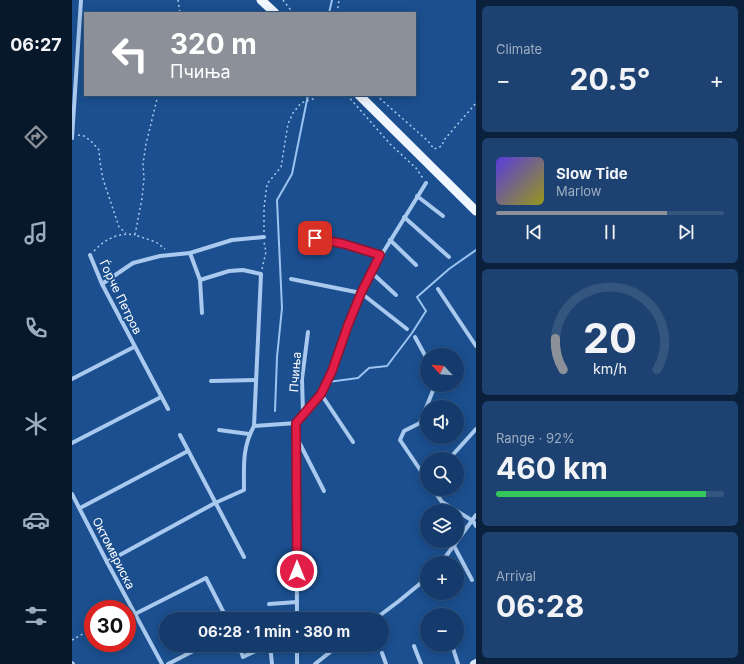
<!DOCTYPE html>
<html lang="en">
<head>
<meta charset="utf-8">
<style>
	body { margin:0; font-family:Inter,sans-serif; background:#1d4271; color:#f1f3f6; height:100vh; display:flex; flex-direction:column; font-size:15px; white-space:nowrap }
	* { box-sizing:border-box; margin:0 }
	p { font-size:13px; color:#9dadc1 }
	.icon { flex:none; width:22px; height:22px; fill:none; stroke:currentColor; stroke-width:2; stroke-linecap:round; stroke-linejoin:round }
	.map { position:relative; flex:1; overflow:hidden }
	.panel { display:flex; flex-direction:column; gap:6px; padding:6px; background:#0b203b; width:268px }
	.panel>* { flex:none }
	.hud { position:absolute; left:12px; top:12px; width:332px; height:84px; border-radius:0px; box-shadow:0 2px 10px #0003,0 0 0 1px #33557e; background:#8c9099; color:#fff; overflow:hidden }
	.needle { width:26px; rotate:296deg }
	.controls { position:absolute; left:348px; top:348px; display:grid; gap:8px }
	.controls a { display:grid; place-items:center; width:44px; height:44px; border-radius:50%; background:#143b6b; box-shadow:0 2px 10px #0003,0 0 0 1px #33557e; font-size:20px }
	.speed { position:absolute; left:12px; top:600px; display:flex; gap:8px; font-size:20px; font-weight:700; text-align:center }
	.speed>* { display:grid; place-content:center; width:52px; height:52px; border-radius:50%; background:#143b6b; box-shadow:0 2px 10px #0003,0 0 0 1px #33557e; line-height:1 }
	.speed .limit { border:6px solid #d22; background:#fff; color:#111 }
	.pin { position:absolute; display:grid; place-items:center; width:34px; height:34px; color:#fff; margin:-17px; border-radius:8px; box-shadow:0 2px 6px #0006 }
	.me { position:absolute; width:44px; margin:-22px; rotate:0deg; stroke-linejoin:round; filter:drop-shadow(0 0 3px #0008) }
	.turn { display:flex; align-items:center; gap:14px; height:84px; padding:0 20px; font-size:18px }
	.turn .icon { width:52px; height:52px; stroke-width:2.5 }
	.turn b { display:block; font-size:28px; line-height:34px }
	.big { font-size:30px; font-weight:700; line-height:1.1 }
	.panel .widget { flex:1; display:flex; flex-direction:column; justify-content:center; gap:6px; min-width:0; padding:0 14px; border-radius:6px; background:#1d4271 }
	.panel .dial { align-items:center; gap:0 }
	.dial svg { height:104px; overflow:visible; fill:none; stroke:#33557e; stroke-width:7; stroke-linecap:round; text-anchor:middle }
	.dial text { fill:#f1f3f6; stroke:none }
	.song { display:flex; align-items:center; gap:12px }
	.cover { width:48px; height:48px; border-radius:6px; background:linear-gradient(135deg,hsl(250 70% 55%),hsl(60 70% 35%)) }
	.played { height:4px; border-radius:2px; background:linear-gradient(90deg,#8c9099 75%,#33557e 75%) }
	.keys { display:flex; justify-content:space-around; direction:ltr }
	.heat { display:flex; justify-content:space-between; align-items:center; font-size:22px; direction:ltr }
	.charge { height:6px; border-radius:3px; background:linear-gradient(90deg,#34c759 92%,#33557e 0) }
	.trip { position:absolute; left:87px; top:612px; width:230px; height:40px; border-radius:20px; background:#143b6b; box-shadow:0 2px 10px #0003,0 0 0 1px #33557e; font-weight:700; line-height:40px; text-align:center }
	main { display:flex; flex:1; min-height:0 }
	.dock { display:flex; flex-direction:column; width:72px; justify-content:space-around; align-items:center; background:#08182b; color:#9dadc1 }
	.dock .icon { width:28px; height:28px }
	.dock .current { color:#8c9099 }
	.dock b { font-size:18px; color:#f1f3f6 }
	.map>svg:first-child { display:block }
</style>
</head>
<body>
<main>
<nav class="dock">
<b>06:27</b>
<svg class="icon current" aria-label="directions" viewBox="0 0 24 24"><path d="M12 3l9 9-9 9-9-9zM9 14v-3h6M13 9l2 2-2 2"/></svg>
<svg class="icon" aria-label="music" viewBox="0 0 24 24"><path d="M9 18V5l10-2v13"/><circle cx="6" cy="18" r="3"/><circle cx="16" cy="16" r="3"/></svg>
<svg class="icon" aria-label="phone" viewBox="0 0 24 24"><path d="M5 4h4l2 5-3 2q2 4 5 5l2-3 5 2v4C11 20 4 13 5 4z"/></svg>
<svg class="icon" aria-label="climate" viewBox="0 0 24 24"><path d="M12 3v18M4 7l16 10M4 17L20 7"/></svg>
<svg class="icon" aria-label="car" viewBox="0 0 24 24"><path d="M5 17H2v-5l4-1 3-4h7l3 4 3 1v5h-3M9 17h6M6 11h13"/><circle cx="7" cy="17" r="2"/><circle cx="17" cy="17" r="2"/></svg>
<svg class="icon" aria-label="filters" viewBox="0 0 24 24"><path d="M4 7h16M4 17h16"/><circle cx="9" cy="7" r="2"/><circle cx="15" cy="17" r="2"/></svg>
</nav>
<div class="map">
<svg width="404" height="664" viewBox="0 0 404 664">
	<rect width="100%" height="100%" fill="#1b4f8f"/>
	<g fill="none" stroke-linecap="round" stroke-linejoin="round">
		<g stroke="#9cc4f0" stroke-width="2">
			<polyline points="257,13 260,0"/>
			<polyline points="256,382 286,378 297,368 315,366 340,333 354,311 345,297 377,269 404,250"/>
			<polyline points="203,411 205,357 210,308 205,200 220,174 236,95"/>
		</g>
		<g stroke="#a9c9ee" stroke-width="1.5" stroke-dasharray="2 3" stroke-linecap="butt">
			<polyline points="106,0 108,13"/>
			<polyline points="211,0 221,13"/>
			<polyline points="265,13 267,0"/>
			<polyline points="86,95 74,144 71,164 72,179 70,198 63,235 84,242 93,249"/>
			<polyline points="275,95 318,144 344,168 352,180"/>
			<polyline points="304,95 356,141 362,149 370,146 372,140 404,103"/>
			<polyline points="6,135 12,136 19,141 27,150 28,162 31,179 47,227 54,233"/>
			<polyline points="192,232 192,208 195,184 209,167 216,124 221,113 229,103 241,99 243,95"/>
			<path d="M22 251C33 239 47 232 63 235"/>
			<polyline points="190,269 194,252 192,242"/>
			<polyline points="0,640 21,628"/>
		</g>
		<g stroke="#a9c9ee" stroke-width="4">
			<polyline points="0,138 9,0"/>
			<polyline points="345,196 371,216"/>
			<polyline points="332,217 377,257"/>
			<polyline points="229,235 272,244 309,255"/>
			<polyline points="318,240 344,265"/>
			<polyline points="118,253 128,280 130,313"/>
			<polyline points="18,255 30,284 96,409"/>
			<polyline points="299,272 324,295"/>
			<polyline points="219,279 289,293 335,329"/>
			<polyline points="128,280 157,271 171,270 189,274 182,426"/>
			<polyline points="30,284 61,263 88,256 118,253 160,240 192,237"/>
			<polyline points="366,289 404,346"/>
			<polyline points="343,337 355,359"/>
			<polyline points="0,379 62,347"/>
			<polyline points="139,381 184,380"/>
			<polyline points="249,394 281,442"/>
			<polyline points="231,413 230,379 236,332"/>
			<polyline points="147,430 177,434"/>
			<polyline points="108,435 172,557"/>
			<polyline points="225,438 252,491"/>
			<polyline points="0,443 89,397"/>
			<polyline points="377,459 404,429"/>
			<polyline points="355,480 328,440 332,431 348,423 362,388 361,385"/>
			<polyline points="361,489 370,502 401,521 404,526"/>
			<polyline points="0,494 35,562 90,664"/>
			<polyline points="8,508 116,451"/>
			<polyline points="382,546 400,580"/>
			<path d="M35 562 143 503 172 490C172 466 170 448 182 426L224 423"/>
			<polyline points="369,563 404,515"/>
			<polyline points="197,604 225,602"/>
			<polyline points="63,614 134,578 155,619"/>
			<polyline points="225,619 224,423 249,394 260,371 276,325 299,272 354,183"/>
			<polyline points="303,619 327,601 355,578"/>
			<polyline points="167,645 171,657 196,645"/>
			<polyline points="198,645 200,664"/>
			<polyline points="380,645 386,664"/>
			<polyline points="342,646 349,664"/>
			<polyline points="310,653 314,664"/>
			<polyline points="0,663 1,664"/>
			<polyline points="96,664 133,645"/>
			<polyline points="225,664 225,645"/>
			<polyline points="243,664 267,645"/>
		</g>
		<polyline stroke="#d6e6fa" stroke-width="8" points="402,664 404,663"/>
		<g stroke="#f0f6ff" stroke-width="9">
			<polyline points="189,0 203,13"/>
			<polyline points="287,95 404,211"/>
		</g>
	</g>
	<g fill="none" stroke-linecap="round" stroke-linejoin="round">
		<defs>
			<polyline id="route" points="225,571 224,423 249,394 260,371 276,325 289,293 308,255 272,244 243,238"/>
		</defs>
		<use href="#route" stroke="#92132f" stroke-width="10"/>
		<use href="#route" stroke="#e11d48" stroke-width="7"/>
	</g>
	<g text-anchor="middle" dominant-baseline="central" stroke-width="3.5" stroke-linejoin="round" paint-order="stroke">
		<g font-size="12" fill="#fff" stroke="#1b4f8f">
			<text transform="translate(49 297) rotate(64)">Ѓорче Петров</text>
			<text transform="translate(223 372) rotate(-86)">Пчиња</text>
			<text transform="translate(42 553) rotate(63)">Октомвриска</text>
		</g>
	</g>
</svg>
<div class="controls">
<a><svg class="needle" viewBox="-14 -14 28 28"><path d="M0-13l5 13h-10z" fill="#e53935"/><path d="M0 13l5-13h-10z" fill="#9dadc1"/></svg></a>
<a><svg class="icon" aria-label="sound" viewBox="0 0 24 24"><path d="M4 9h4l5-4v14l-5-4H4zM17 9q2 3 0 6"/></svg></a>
<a><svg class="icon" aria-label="search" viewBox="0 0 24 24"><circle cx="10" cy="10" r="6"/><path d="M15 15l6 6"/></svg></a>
<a><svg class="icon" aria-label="layers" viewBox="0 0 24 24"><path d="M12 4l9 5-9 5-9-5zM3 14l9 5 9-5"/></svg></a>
<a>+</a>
<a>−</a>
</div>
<div class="speed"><div class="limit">30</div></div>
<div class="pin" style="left:243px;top:238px;background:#d93025"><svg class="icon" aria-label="arrive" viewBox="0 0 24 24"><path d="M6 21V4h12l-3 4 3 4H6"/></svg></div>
<svg class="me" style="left:225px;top:571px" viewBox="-20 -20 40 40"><circle r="17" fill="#e11d48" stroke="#fff" stroke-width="3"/><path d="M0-11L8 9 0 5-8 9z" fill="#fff"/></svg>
<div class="trip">06:28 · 1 min · 380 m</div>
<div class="hud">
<div class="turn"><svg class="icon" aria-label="left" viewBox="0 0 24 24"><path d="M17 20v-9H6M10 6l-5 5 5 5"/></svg><div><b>320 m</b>Пчиња</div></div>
</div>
</div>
<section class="panel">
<div class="widget"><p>Climate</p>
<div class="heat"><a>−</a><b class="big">20.5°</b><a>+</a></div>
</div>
<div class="widget">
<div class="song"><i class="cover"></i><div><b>Slow Tide</b><p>Marlow</p></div></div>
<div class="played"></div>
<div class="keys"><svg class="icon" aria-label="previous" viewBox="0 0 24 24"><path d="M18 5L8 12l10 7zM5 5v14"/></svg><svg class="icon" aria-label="pause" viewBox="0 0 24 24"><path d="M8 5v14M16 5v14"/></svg><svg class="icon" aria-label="next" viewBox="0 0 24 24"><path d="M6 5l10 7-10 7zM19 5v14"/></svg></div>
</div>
<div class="widget dial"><svg viewBox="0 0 100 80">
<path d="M14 69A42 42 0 1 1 86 69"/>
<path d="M14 69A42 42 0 0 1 8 45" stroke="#8c9099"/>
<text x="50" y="56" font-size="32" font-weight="700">20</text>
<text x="50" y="72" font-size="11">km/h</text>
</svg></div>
<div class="widget"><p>Range · 92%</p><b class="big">460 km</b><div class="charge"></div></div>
<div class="widget"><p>Arrival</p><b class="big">06:28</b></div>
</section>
</main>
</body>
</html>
